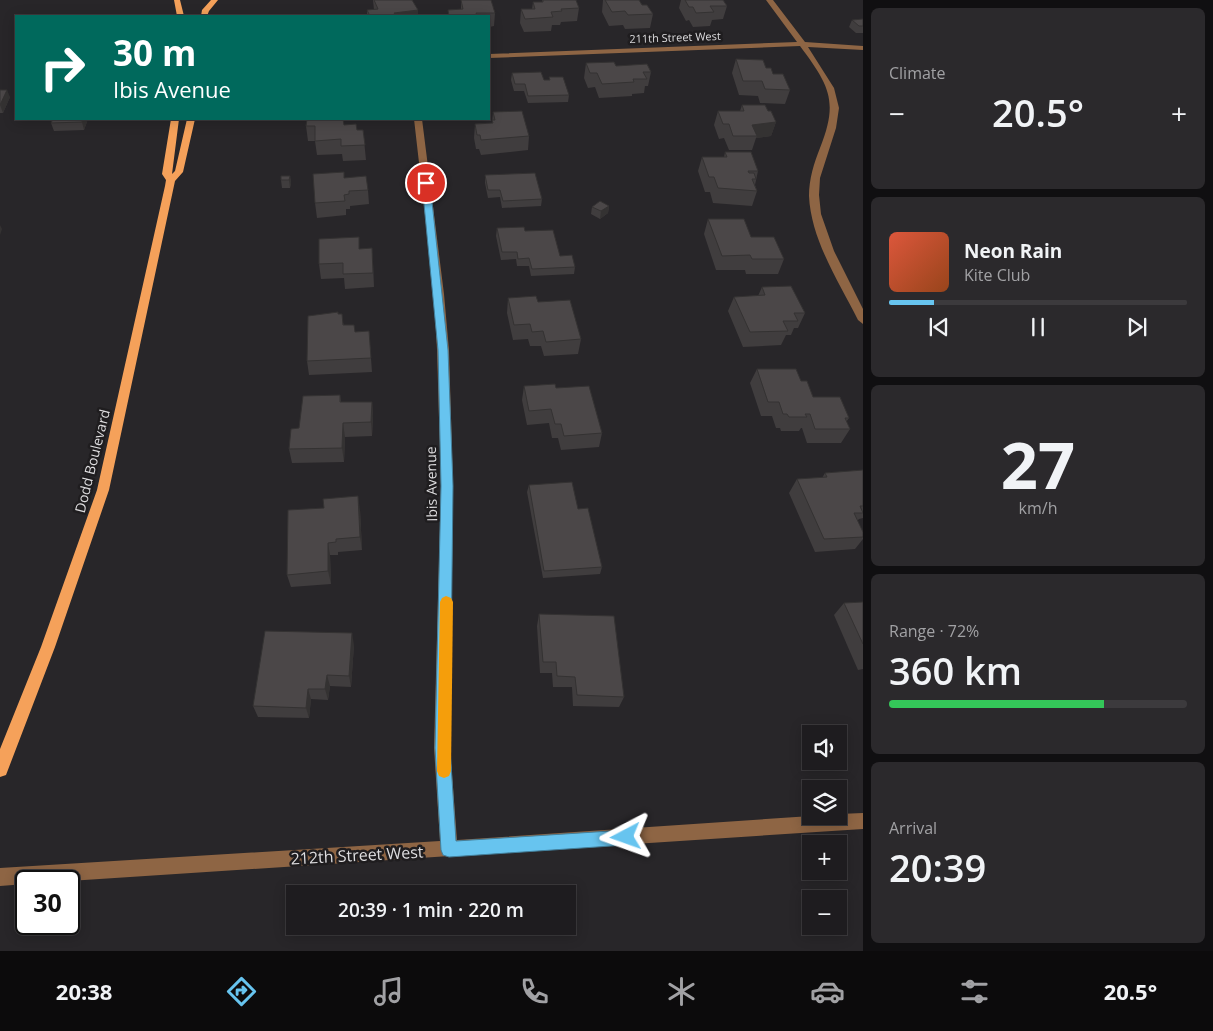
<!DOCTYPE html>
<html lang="en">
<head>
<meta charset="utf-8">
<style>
	body { margin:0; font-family:"Open Sans",sans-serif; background:#2b292c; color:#f1f3f6; height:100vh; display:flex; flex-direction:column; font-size:19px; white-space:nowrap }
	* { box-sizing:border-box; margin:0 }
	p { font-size:16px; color:#a1a1a4 }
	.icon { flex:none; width:28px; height:28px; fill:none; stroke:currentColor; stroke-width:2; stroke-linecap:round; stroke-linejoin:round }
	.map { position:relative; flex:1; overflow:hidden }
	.side { display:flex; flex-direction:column; gap:8px; padding:8px; background:#100f11; width:350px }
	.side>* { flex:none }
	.banner { position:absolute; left:15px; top:15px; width:475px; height:105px; border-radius:0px; box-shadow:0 2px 12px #0003,0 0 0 1px #3c3a3d; background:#00695c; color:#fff; overflow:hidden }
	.tools { position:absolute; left:802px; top:725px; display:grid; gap:10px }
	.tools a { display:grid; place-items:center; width:45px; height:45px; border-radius:0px; background:#1e1c1f; box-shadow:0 2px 12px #0003,0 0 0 1px #3c3a3d; font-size:25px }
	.speed { position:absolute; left:15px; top:870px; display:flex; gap:10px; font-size:25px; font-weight:700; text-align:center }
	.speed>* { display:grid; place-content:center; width:65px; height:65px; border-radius:50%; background:#1e1c1f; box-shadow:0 2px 12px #0003,0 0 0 1px #3c3a3d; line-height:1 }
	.speed .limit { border:2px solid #111; border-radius:8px; background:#fff; color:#111 }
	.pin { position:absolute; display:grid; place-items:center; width:42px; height:42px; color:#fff; margin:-21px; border:2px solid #fff; border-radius:50%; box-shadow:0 1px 5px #0007 }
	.me { position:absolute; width:55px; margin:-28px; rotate:266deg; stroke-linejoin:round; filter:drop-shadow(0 0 4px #0008) }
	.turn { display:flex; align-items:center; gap:18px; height:105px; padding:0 15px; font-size:22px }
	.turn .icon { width:65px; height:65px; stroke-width:2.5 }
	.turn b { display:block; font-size:35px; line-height:42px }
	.big { font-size:38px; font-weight:600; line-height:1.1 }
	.side .card { flex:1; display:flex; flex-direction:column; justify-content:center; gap:8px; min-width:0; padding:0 18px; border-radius:8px; background:#2b292c }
	.side .dial { align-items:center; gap:0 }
	.dial b { font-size:65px; line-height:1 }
	.song { display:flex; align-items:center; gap:15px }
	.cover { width:60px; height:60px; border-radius:8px; background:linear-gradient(135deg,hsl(10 70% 55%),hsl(20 70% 35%)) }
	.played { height:5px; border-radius:2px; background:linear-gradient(90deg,#67c4ef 15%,#3c3a3d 15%) }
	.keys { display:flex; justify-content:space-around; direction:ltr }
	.heat { display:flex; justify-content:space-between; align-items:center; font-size:28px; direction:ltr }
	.charge { height:8px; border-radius:4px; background:linear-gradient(90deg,#34c759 72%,#3c3a3d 0) }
	.trip { position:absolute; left:286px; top:885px; width:290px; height:50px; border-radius:0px; background:#1e1c1f; box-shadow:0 2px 12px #0003,0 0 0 1px #3c3a3d; font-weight:600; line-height:50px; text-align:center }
	.tabs { display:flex; height:80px; justify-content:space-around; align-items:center; background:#0c0b0c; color:#a1a1a4 }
	.tabs .icon { width:35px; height:35px }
	.tabs .active { color:#67c4ef }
	.tabs b { font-size:22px; color:#f1f3f6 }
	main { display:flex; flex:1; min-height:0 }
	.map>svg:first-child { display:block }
</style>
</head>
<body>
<main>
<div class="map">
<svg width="863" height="951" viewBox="0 0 863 951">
	<rect width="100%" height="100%" fill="#282629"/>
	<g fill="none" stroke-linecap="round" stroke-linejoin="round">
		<g fill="#8e6544" fill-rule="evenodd">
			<path d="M766 0H773L805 42 863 46V50L808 47 834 88 839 108 836 128 820 178 819 195 821 214 834 251 863 309V324L858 320C839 282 811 240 809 196 809 179 814 163 820 148 839 101 829 85 800 46L489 58V54L797 42Z"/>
			<polygon points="414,119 422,119 444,294 449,350 453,486 450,748 457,840 811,816 839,816 839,814 863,813 863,829 69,881 26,881 26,884 0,886 0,868 440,841 434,748 441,486 437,350 434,294"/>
		</g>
		<g fill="#f5a15a" fill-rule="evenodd">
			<polygon points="174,0 180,0 184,16 177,16"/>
			<polygon points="211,0 218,0 209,11 207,16 201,16 202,10"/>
			<polygon points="171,119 179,119 172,174 175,171 187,119 195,119 183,172 175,181 109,490 55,647 6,775 0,777 0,749 41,647 97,490 165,186 166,180 162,174"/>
		</g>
	</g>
	<g fill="#403d3e">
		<polygon points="373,0 412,0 418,10 418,16 367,16 367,10 374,10"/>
		<polygon points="461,0 495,13 494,26 489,27 489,16 448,16 448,10 461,9"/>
		<polygon points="542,0 579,8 577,21 561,22 560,25 552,25 551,31 524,32 520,23 521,9 532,9 533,2 542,2"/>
		<polygon points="603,0 639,0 642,5 653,14 650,28 625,29 623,25 609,26 602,12"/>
		<polygon points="681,0 723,0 727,6 723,19 712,20 710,26 693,27 689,20 686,21 679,8"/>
		<polygon points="863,19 863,33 856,33 849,27 852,20"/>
		<polygon points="736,59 766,68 773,74 790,90 785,104 760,103 758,96 739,95 732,73"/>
		<polygon points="586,63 651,72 648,86 645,86 644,93 632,94 632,96 599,98 595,87 588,88 584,78"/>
		<polygon points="512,73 544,80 549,80 549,77 569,95 568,102 528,103 524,91 514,91 511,80"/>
		<polygon points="0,90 10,97 3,113 0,113"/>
		<polygon points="742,105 768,111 776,122 771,136 756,138 752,150 729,150 724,138 719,139 714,125 718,111 740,111"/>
		<polygon points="493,112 529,136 528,150 481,155 479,149 476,149 474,138 475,124 492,123"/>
		<polygon points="53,119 88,119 84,130 54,131 51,123"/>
		<polygon points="344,125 357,130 363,130 366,160 343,161 342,154 317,155 315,141 308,141 306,126"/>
		<polygon points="725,152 758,171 755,185 757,191 752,206 713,203 710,192 705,192 698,171 702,157 724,157"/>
		<polygon points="485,175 542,199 541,206 502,208 500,197 488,198 485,183"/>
		<polygon points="290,176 291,183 290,188 282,188 281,180"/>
		<polygon points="344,178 368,190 369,204 350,206 350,209 346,209 346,215 317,218 315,203"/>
		<polygon points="609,206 608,213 600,219 591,214 592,207"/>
		<polygon points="708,219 751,237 784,259 778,274 746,274 745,270 716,270 704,234"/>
		<polygon points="497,228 525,231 575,267 574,274 531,276 529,266 517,266 516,259 501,260 496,236"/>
		<polygon points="360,249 373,263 374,287 345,289 344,278 321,279 319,264"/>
		<polygon points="762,287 805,313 798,328 794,328 791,335 786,335 781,345 743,347 728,311 734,297 758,296"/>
		<polygon points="508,298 538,302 581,339 578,354 544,356 541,346 530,346 528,339 513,340 507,313"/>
		<polygon points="339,314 344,325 355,332 369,331 372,372 309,375 307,361"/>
		<polygon points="757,369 801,381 813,397 849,418 846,422 850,429 841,443 807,443 802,428 801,428 799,431 781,431 780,428 776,428 772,416 761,416 750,383"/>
		<polygon points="524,386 556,388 602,433 599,447 561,450 558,438 552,438 549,423 527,425 522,400"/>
		<polygon points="340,395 341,402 372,402 373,416 372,436 345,437 344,462 292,463 289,449 299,428"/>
		<polygon points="863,470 863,518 859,519 857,521 863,532 863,539 855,549 815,552 789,493 797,479 822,478 825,473"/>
		<polygon points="529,485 578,509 602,567 600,574 543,578 527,492"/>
		<polygon points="360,510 362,550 338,552 338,555 330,555 331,584 291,587 287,575"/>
		<polygon points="863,602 863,669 858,670 834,615 844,603"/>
		<polygon points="539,614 624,697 619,707 573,706 572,687 553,687 552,673 540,673 537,626"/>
		<polygon points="354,645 351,687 330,686 328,700 311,699 309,718 258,717 253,706"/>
	</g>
	<g fill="#343232">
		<polygon points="418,10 418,16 394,16 394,13"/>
		<polygon points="7,90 10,97 3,113 0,105"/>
		<polygon points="83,119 88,119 84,130 82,122"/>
		<polygon points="776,122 771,136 756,138 757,136 752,125"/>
		<polygon points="290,176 291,183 290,188 289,180"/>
		<polygon points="609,206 608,213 600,219 601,211"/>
		<polygon points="0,225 2,229 0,235"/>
		<polygon points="372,402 373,416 372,436 371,422"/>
		<polygon points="343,423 345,437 344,462 342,448"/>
		<polygon points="358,496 360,510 362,550 360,537"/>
		<polygon points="328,543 330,555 331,584 328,571"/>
		<polygon points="352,633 354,645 351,687 349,676"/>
		<polygon points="327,675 330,686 328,700 325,689"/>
		<polygon points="308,689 311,699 309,718 306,708"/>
	</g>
	<g fill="#4b4748" stroke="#343232">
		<polygon points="374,0 412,0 418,10 394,13 396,16 370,16 367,10 378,9"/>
		<polygon points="461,0 491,0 495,13 476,13 477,16 449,16 448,10 463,9"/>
		<polygon points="543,0 576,0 579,8 561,9 562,11 551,12 553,17 525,19 521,9 535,9 533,2 543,2"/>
		<polygon points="605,0 639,0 642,5 647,5 653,14 628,15 625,11 612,12"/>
		<polygon points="685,0 723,0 727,6 710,6 714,12 696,13 693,7 689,7"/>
		<polygon points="863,19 863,26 859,26 852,20"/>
		<polygon points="736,59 763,60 766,68 771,68 773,74 783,74 790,90 765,89 762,81 743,81"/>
		<polygon points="614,62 616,66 647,64 651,72 643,72 647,79 633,79 634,82 602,84 597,73 590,73 586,63"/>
		<polygon points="541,72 544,80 550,80 549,77 563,77 569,95 528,96 525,84 515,84 512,73"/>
		<polygon points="0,90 7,90 0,105"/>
		<polygon points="742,105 765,105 768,111 771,111 776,122 752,125 757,136 733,136 729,124 723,124 718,111 744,111"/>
		<polygon points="522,111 529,136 481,140 480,135 477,135 475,124 493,123 492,120 495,120 493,112"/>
		<polygon points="53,119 83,119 82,122 51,123"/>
		<polygon points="307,119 343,119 344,125 356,124 357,130 363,130 365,145 341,146 341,139 315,141 315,126 306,126"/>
		<polygon points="725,152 751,152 758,171 748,171 749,173 754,173 756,179 752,179 757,191 718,188 714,177 709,177 702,157 727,157"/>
		<polygon points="344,172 344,178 366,176 368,190 349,191 349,194 344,195 345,201 315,203 313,174"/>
		<polygon points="535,173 542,199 503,201 500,190 488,190 485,175"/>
		<polygon points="281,176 290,176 289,180 281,180"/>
		<polygon points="600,201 609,206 601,211 592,207"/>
		<polygon points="708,219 744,219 751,237 774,237 784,259 752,259 750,255 722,256"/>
		<polygon points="524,227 525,231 553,230 560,256 572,255 575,267 532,269 529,258 518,259 517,252 502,252 497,228"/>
		<polygon points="359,237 359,249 372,248 373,273 343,274 343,263 319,264 319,239"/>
		<polygon points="791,286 805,313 794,313 798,321 783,321 788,331 750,332 734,297 765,295 762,287"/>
		<polygon points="536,296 538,302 570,300 581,339 546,342 543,331 532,332 530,324 514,325 508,298"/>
		<polygon points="338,312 338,314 342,314 343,325 354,325 355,332 369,331 371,358 307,361 308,316"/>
		<polygon points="757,369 796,369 801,381 807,381 813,397 840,397 849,418 845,418 850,429 815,429 810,414 805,414 807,417 789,417 787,414 783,414 779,402 768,402"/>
		<polygon points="555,384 556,388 589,386 602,433 564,436 561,424 555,424 551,409 529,411 524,386"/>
		<polygon points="340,395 340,402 372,402 371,422 343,423 342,448 289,449 291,429 299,428 303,396"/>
		<polygon points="863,470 863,506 860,506 863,513 854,513 863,532 863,537 824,539 797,479 827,477 825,473"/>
		<polygon points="572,482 578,509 588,508 602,567 544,571 529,485"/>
		<polygon points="358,496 360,537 336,539 336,542 328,543 328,571 287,575 288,510 324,508 323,499"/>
		<polygon points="863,602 863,644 844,603"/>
		<polygon points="539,614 614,616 624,697 577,695 575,677 557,676 556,662 543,662"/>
		<polygon points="265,631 352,633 349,676 327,675 325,689 308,689 306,708 253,706"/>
	</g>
	<polygon fill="#67c4ef" stroke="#437f9b" points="426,180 430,183 448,350 453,486 450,748 456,841 626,830 632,832 634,837 632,843 626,845 449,857 443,855 441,850 435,748 441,486 438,350 422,183"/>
	<polygon fill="#f59e0b" points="446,596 451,598 453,602 451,771 449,776 444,778 439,776 437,771 440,602 442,598"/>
	<g text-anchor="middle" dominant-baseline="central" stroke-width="5" stroke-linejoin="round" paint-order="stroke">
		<g font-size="11" fill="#dedddf" stroke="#1f1d1f">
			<text transform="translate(675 37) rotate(-2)">211th Street West</text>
		</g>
		<g font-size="14" fill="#dedddf" stroke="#1f1d1f">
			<text transform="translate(92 461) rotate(-76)">Dodd Boulevard</text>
			<text transform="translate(431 484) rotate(-91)">Ibis Avenue</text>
		</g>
		<g font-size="16" fill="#dedddf" stroke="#1f1d1f">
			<text transform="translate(357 855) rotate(-3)">212th Street West</text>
		</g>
	</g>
</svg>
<div class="tools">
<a><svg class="icon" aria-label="sound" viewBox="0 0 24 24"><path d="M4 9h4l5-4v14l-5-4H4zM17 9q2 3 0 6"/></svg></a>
<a><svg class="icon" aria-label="layers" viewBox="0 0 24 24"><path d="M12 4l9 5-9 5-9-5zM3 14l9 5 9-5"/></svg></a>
<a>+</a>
<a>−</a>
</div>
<div class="speed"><div class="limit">30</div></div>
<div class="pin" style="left:426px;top:183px;background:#d93025"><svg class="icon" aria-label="arrive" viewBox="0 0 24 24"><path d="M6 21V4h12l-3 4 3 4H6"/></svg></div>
<svg class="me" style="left:626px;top:837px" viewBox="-20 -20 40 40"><path d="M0-17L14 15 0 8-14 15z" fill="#67c4ef" stroke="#fff" stroke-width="4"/></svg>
<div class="trip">20:39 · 1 min · 220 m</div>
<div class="banner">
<div class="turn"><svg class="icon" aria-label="right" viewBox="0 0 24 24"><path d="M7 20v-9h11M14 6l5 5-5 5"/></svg><div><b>30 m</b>Ibis Avenue</div></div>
</div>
</div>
<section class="side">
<div class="card"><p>Climate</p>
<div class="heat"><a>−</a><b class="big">20.5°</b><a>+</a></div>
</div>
<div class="card">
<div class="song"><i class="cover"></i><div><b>Neon Rain</b><p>Kite Club</p></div></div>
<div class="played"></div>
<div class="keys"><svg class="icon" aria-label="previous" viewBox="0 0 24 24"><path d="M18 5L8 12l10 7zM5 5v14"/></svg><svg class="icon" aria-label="pause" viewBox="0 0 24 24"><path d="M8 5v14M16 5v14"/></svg><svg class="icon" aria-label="next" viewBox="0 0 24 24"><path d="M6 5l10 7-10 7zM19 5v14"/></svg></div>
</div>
<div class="card dial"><b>27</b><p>km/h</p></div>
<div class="card"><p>Range · 72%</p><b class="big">360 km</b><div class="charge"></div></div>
<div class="card"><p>Arrival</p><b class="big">20:39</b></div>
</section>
</main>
<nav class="tabs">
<b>20:38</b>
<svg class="icon active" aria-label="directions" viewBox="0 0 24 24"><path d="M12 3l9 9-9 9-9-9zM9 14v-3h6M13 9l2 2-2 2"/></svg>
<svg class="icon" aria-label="music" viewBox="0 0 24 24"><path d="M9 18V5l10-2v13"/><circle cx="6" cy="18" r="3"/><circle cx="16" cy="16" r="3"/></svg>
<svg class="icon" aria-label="phone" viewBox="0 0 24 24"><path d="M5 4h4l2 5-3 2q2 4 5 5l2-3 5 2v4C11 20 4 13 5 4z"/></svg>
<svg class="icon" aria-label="climate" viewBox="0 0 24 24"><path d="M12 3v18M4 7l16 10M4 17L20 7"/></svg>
<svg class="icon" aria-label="car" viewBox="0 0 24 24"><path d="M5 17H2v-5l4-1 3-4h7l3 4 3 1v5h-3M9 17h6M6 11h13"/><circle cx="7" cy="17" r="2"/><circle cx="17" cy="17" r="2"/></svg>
<svg class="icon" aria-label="filters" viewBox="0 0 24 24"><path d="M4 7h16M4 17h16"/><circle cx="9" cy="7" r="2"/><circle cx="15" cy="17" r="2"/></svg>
<b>20.5°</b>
</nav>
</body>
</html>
